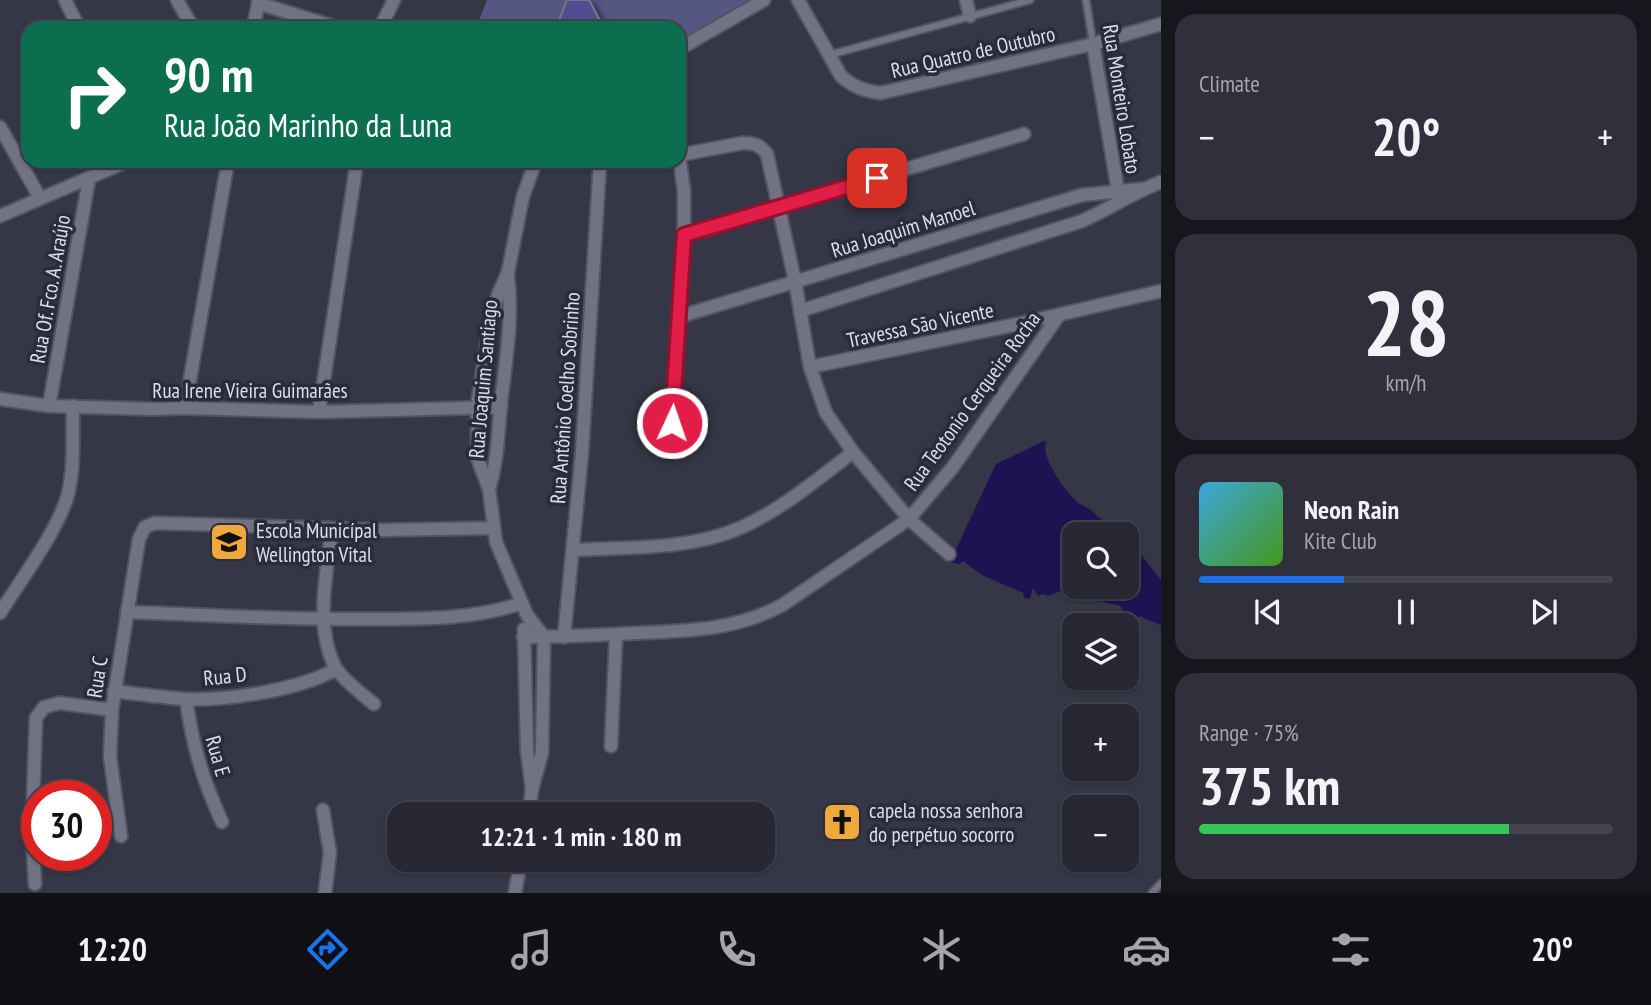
<!DOCTYPE html>
<html lang="en">
<head>
<meta charset="utf-8">
<style>
	body { margin:0; font-family:"PT Sans Narrow",sans-serif; background:#30303c; color:#f1f3f6; height:100vh; display:flex; flex-direction:column; font-size:26px; white-space:nowrap }
	* { box-sizing:border-box; margin:0 }
	p { font-size:23px; color:#a5a6ac }
	.icon { flex:none; width:38px; height:38px; fill:none; stroke:currentColor; stroke-width:2; stroke-linecap:round; stroke-linejoin:round }
	.map { position:relative; flex:1; overflow:hidden }
	.panel { display:flex; flex-direction:column; gap:14px; padding:14px; background:#16161d; width:490px }
	.panel>* { flex:none }
	.hud { position:absolute; left:21px; top:21px; width:665px; height:147px; border-radius:21px; box-shadow:0 2px 5px #0004,0 0 0 2px #44444f; background:#0b6e4f; color:#fff; overflow:hidden }
	.fabs { position:absolute; left:1062px; top:522px; display:grid; gap:14px }
	.fabs a { display:grid; place-items:center; width:77px; height:77px; border-radius:14px; background:#282834; box-shadow:0 2px 5px #0004,0 0 0 2px #44444f; font-size:35px }
	.speed { position:absolute; left:21px; top:780px; display:flex; gap:14px; font-size:35px; font-weight:700; text-align:center }
	.speed>* { display:grid; place-content:center; width:91px; height:91px; border-radius:50%; background:#282834; box-shadow:0 2px 5px #0004,0 0 0 2px #44444f; line-height:1 }
	.speed .limit { border:10px solid #d22; background:#fff; color:#111 }
	.pin { position:absolute; display:grid; place-items:center; width:60px; height:60px; color:#fff; margin:-30px; border-radius:14px; box-shadow:0 4px 10px #0006 }
	.me { position:absolute; width:77px; margin:-38px; rotate:3deg; stroke-linejoin:round; filter:drop-shadow(0 0 5px #0008) }
	.turn { display:flex; align-items:center; gap:24px; height:147px; padding:0 28px; font-size:32px }
	.turn .icon { width:91px; height:91px; stroke-width:2.5 }
	.turn b { display:block; font-size:49px; line-height:60px }
	.big { font-size:52px; font-weight:800; line-height:1.1 }
	.panel .card { flex:1; display:flex; flex-direction:column; justify-content:center; gap:10px; min-width:0; padding:0 24px; border-radius:21px; background:#30303c }
	.panel .dial { align-items:center; gap:0 }
	.dial b { font-size:91px; line-height:1 }
	.song { display:flex; align-items:center; gap:21px }
	.cover { width:84px; height:84px; border-radius:10px; background:linear-gradient(135deg,hsl(200 70% 55%),hsl(100 70% 35%)) }
	.played { height:7px; border-radius:4px; background:linear-gradient(90deg,#1a73e8 35%,#44444f 35%) }
	.keys { display:flex; justify-content:space-around; direction:ltr }
	.heat { display:flex; justify-content:space-between; align-items:center; font-size:38px; direction:ltr }
	.charge { height:10px; border-radius:5px; background:linear-gradient(90deg,#34c759 75%,#44444f 0) }
	.trip { position:absolute; left:387px; top:802px; width:388px; height:70px; border-radius:21px; background:#282834; box-shadow:0 2px 5px #0004,0 0 0 2px #44444f; font-weight:800; line-height:70px; text-align:center }
	.menu { display:flex; height:112px; justify-content:space-around; align-items:center; background:#101015; color:#a5a6ac }
	.menu .icon { width:49px; height:49px }
	.menu .on { color:#1a73e8 }
	.menu b { font-size:32px; color:#f1f3f6 }
	main { display:flex; flex:1; min-height:0 }
	.map>svg:first-child { display:block }
</style>
</head>
<body>
<main>
<div class="map">
<svg width="1161" height="893" viewBox="0 0 1161 893">
	<defs>
		<filter id="shadow"><feDropShadow dx="4.5" dy="4.5" stdDeviation="3.5" flood-color="#0009"/></filter>
	</defs>
	<rect width="100%" height="100%" fill="#353646"/>
	<polygon fill="#565683" points="487,0 759,0 679,45 679,28 476,28"/>
	<path fill="#1f1252" d="M1044 441 1046 442C1040 458 1066 492 1078 503 1082 506 1088 507 1092 511 1101 520 1111 527 1122 534H1074V586H1127V537L1161 580V625L1139 616 1137 620 1121 613 1123 610 1120 606 1060 591 1048 596 1043 594 1038 596 1033 588 1030 599 1024 598 1023 593 982 575 963 561 959 564 950 562 996 464Z"/>
	<polygon fill="#514d91" stroke="#747588" stroke-width="2" filter="url(#shadow)" points="567,0 589,0 604,28 556,28"/>
	<g fill="none" stroke-linecap="round" stroke-linejoin="round">
		<defs>
			<g id="service">
				<polyline points="1086,0 1093,44"/>
				<polyline points="829,55 1030,0"/>
				<polyline points="1152,893 1161,883"/>
			</g>
			<g id="minor">
				<polyline points="65,0 79,28"/>
				<polyline points="177,0 193,28"/>
				<path d="M798 0 841 76C853 87 865 91 881 93L1093 44 1161 24"/>
				<polyline points="966,0 970,16"/>
				<polyline points="258,3 338,28"/>
				<polyline points="253,28 259,0"/>
				<polyline points="380,28 394,0"/>
				<polyline points="1093,44 1119,197"/>
				<polyline points="679,49 764,0"/>
				<polyline points="0,127 40,198"/>
				<polyline points="0,216 128,161"/>
				<polyline points="684,235 1024,134"/>
				<path d="M800 311 1082 221C1109 209 1134 192 1161 182"/>
				<polyline points="678,317 1082,195 1141,189"/>
				<polyline points="810,367 1018,324 1161,291"/>
				<polyline points="0,399 49,406 151,409 185,408 319,412 501,407"/>
				<polyline points="49,406 89,179"/>
				<polyline points="185,408 228,161"/>
				<polyline points="319,412 357,161"/>
				<path d="M671 449 684 235V191L679 155 743 143C754 143 760 145 767 154L795 281 810 367 826 413 853 452 909 519 949 554"/>
				<path d="M489 489C498 460 498 432 501 402 506 360 513 318 508 276"/>
				<path d="M332 529C327 573 314 625 335 667 342 679 363 695 374 704"/>
				<path d="M574 550C628 547 690 550 740 528 781 510 818 479 853 452"/>
				<path d="M127 612C208 615 288 620 368 619 420 619 472 620 522 603"/>
				<path d="M0 613C20 581 59 529 68 494 75 466 72 435 73 406"/>
				<polyline points="524,629 527,751 532,789"/>
				<path d="M523 637C561 637 599 635 637 633 688 631 738 630 784 604L909 519 953 467 1059 315"/>
				<polyline points="564,637 582,452 600,161"/>
				<path d="M114 691C137 694 161 697 184 699 226 701 300 690 336 669"/>
				<path d="M186 699C193 747 202 778 222 822"/>
				<polyline points="611,746 616,635"/>
				<polyline points="323,810 330,853 325,893"/>
				<polyline points="529,814 532,789 542,753 544,637 527,615 496,542 489,489 478,460 477,406 490,324 498,295 508,272 523,196 536,161"/>
				<polyline points="121,836 110,757 112,710 139,539 145,527 155,523 383,530 493,528"/>
				<polyline points="35,884 32,828 36,718 44,707 60,703 112,710"/>
				<polyline points="515,893 521,859"/>
			</g>
		</defs>
		<use href="#service" stroke="#535361" stroke-width="10"/>
		<use href="#minor" stroke="#535361" stroke-width="16"/>
		<use href="#service" stroke="#727285" stroke-width="6"/>
		<use href="#minor" stroke="#727285" stroke-width="12"/>
	</g>
	<g fill="none" stroke-linecap="round" stroke-linejoin="round">
		<defs>
			<polyline id="route" points="672,423 684,235 877,178"/>
		</defs>
		<use href="#route" stroke="#92132f" stroke-width="18"/>
		<use href="#route" stroke="#e11d48" stroke-width="12"/>
	</g>
	<defs>
		<symbol id="school-square" viewBox="-11 -11 22 22"><rect x="-9" y="-9" width="18" height="18" rx="4" fill="#eea83c" stroke="#2b2c3b"/><path d="M0-5L7-2L0 1L-7-2ZM-4 1L0 2.5L4 1V4Q0 6-4 4Z" fill="#111"/></symbol>
		<symbol id="church-square" viewBox="-11 -11 22 22"><rect x="-9" y="-9" width="18" height="18" rx="4" fill="#eea83c" stroke="#2b2c3b"/><path d="M-1.2-6h2.4v3.5h3.3v2.4h-3.3V6h-2.4V-.1h-3.3v-2.4h3.3Z" fill="#111"/></symbol>
	</defs>
	<g fill-rule="evenodd">
		<use href="#school-square" x="207" y="520" width="44" height="44"/>
		<use href="#church-square" x="820" y="800" width="44" height="44"/>
	</g>
	<g text-anchor="middle" dominant-baseline="central" stroke-width="7" stroke-linejoin="round" paint-order="stroke">
		<g font-size="21" fill="#dddee8" stroke="#2b2c3b">
			<text transform="translate(973 52) rotate(-13)">Rua Quatro de Outubro</text>
			<text transform="translate(1122 99) rotate(81)">Rua Monteiro Lobato</text>
			<text transform="translate(903 229) rotate(-17)">Rua Joaquim Manoel</text>
			<text transform="translate(50 289) rotate(-80)">Rua Of. Fco. A. Araújo</text>
			<text transform="translate(920 325) rotate(-12)">Travessa São Vicente</text>
			<text transform="translate(483 379) rotate(-85)">Rua Joaquim Santiago</text>
			<text x="250" y="390">Rua Irene Vieira Guimarães</text>
			<text transform="translate(565 398) rotate(-86)">Rua Antônio Coelho Sobrinho</text>
			<text transform="translate(972 401) rotate(-54)">Rua Teotonio Cerqueira Rocha</text>
			<text transform="translate(225 676) rotate(-6)">Rua D</text>
			<text transform="translate(97 677) rotate(-81)">Rua C</text>
			<text transform="translate(218 756) rotate(74)">Rua E</text>
		</g>
		<g font-size="21" fill="#dddee8" stroke="#2b2c3b" text-anchor="start">
			<text x="256" y="530">Escola Municípal<tspan x="256" dy="24">Wellington Vital</tspan></text>
			<text x="869" y="810">capela nossa senhora<tspan x="869" dy="24">do perpétuo socorro</tspan></text>
		</g>
	</g>
</svg>
<div class="fabs">
<a><svg class="icon" aria-label="search" viewBox="0 0 24 24"><circle cx="10" cy="10" r="6"/><path d="M15 15l6 6"/></svg></a>
<a><svg class="icon" aria-label="layers" viewBox="0 0 24 24"><path d="M12 4l9 5-9 5-9-5zM3 14l9 5 9-5"/></svg></a>
<a>+</a>
<a>−</a>
</div>
<div class="speed"><div class="limit">30</div></div>
<div class="pin" style="left:877px;top:178px;background:#d93025"><svg class="icon" aria-label="arrive" viewBox="0 0 24 24"><path d="M6 21V4h12l-3 4 3 4H6"/></svg></div>
<svg class="me" style="left:672px;top:423px" viewBox="-20 -20 40 40"><circle r="17" fill="#e11d48" stroke="#fff" stroke-width="3"/><path d="M0-11L8 9 0 5-8 9z" fill="#fff"/></svg>
<div class="trip">12:21 · 1 min · 180 m</div>
<div class="hud">
<div class="turn"><svg class="icon" aria-label="right" viewBox="0 0 24 24"><path d="M7 20v-9h11M14 6l5 5-5 5"/></svg><div><b>90 m</b>Rua João Marinho da Luna</div></div>
</div>
</div>
<section class="panel">
<div class="card"><p>Climate</p>
<div class="heat"><a>−</a><b class="big">20°</b><a>+</a></div>
</div>
<div class="card dial"><b>28</b><p>km/h</p></div>
<div class="card">
<div class="song"><i class="cover"></i><div><b>Neon Rain</b><p>Kite Club</p></div></div>
<div class="played"></div>
<div class="keys"><svg class="icon" aria-label="previous" viewBox="0 0 24 24"><path d="M18 5L8 12l10 7zM5 5v14"/></svg><svg class="icon" aria-label="pause" viewBox="0 0 24 24"><path d="M8 5v14M16 5v14"/></svg><svg class="icon" aria-label="next" viewBox="0 0 24 24"><path d="M6 5l10 7-10 7zM19 5v14"/></svg></div>
</div>
<div class="card"><p>Range · 75%</p><b class="big">375 km</b><div class="charge"></div></div>
</section>
</main>
<nav class="menu">
<b>12:20</b>
<svg class="icon on" aria-label="directions" viewBox="0 0 24 24"><path d="M12 3l9 9-9 9-9-9zM9 14v-3h6M13 9l2 2-2 2"/></svg>
<svg class="icon" aria-label="music" viewBox="0 0 24 24"><path d="M9 18V5l10-2v13"/><circle cx="6" cy="18" r="3"/><circle cx="16" cy="16" r="3"/></svg>
<svg class="icon" aria-label="phone" viewBox="0 0 24 24"><path d="M5 4h4l2 5-3 2q2 4 5 5l2-3 5 2v4C11 20 4 13 5 4z"/></svg>
<svg class="icon" aria-label="climate" viewBox="0 0 24 24"><path d="M12 3v18M4 7l16 10M4 17L20 7"/></svg>
<svg class="icon" aria-label="car" viewBox="0 0 24 24"><path d="M5 17H2v-5l4-1 3-4h7l3 4 3 1v5h-3M9 17h6M6 11h13"/><circle cx="7" cy="17" r="2"/><circle cx="17" cy="17" r="2"/></svg>
<svg class="icon" aria-label="filters" viewBox="0 0 24 24"><path d="M4 7h16M4 17h16"/><circle cx="9" cy="7" r="2"/><circle cx="15" cy="17" r="2"/></svg>
<b>20°</b>
</nav>
</body>
</html>
